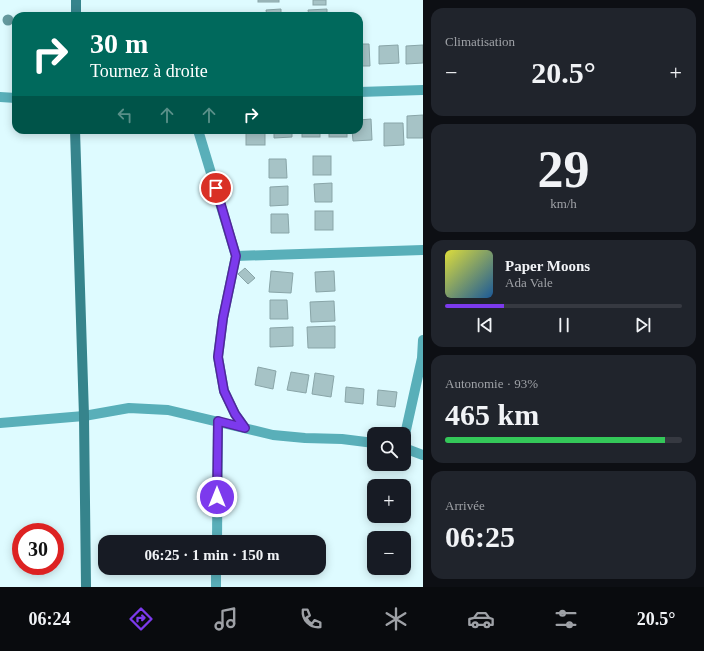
<!DOCTYPE html>
<html lang="fr">
<head>
<meta charset="utf-8">
<style>
	body { margin:0; font-family:Georgia,serif; background:#20242c; color:#f1f3f6; height:100vh; display:flex; flex-direction:column; font-size:15px; white-space:nowrap }
	* { box-sizing:border-box; margin:0 }
	p { font-size:13px; color:#9ea1a6 }
	.icon { flex:none; width:22px; height:22px; fill:none; stroke:currentColor; stroke-width:2; stroke-linecap:round; stroke-linejoin:round }
	.map { position:relative; flex:1; overflow:hidden }
	.side { display:flex; flex-direction:column; gap:8px; padding:8px; background:#0d0f14; width:281px }
	.side>* { flex:none }
	.guide { position:absolute; left:12px; top:12px; width:351px; height:122px; border-radius:12px; box-shadow:0 2px 10px #0003; background:#00695c; color:#fff; overflow:hidden }
	.buttons { position:absolute; left:367px; top:427px; display:grid; gap:8px }
	.buttons a { display:grid; place-items:center; width:44px; height:44px; border-radius:8px; background:#171b24; box-shadow:0 2px 10px #0003; font-size:20px }
	.speed { position:absolute; left:12px; top:523px; display:flex; gap:8px; font-size:20px; font-weight:700; text-align:center }
	.speed>* { display:grid; place-content:center; width:52px; height:52px; border-radius:50%; background:#171b24; box-shadow:0 2px 10px #0003; line-height:1 }
	.speed .limit { border:6px solid #d22; background:#fff; color:#111 }
	.pin { position:absolute; display:grid; place-items:center; width:34px; height:34px; color:#fff; margin:-17px; border:2px solid #fff; border-radius:50%; box-shadow:0 1px 4px #0007 }
	.me { position:absolute; width:44px; margin:-22px; rotate:0deg; stroke-linejoin:round; filter:drop-shadow(0 0 3px #0008) }
	.turn { display:flex; align-items:center; gap:14px; height:84px; padding:0 12px; font-size:18px }
	.turn .icon { width:52px; height:52px; stroke-width:2.5 }
	.turn b { display:block; font-size:28px; line-height:34px }
	.lanes { display:flex; align-items:center; height:38px; padding:0 12px; background:#0003; justify-content:center; gap:20px; direction:ltr }
	.lanes .off { opacity:.35 }
	.big { font-size:30px; font-weight:600; line-height:1.1 }
	.side .widget { flex:1; display:flex; flex-direction:column; justify-content:center; gap:6px; min-width:0; padding:0 14px; border-radius:12px; background:#20242c }
	.side .dial { align-items:center; gap:0 }
	.dial b { font-size:52px; line-height:1 }
	.song { display:flex; align-items:center; gap:12px }
	.cover { width:48px; height:48px; border-radius:6px; background:linear-gradient(135deg,hsl(60 70% 55%),hsl(210 70% 35%)) }
	.played { height:4px; border-radius:2px; background:linear-gradient(90deg,#7c3aed 25%,#363941 25%) }
	.keys { display:flex; justify-content:space-around; direction:ltr }
	.heat { display:flex; justify-content:space-between; align-items:center; font-size:22px; direction:ltr }
	.charge { height:6px; border-radius:3px; background:linear-gradient(90deg,#34c759 93%,#363941 0) }
	.trip { position:absolute; left:98px; top:535px; width:228px; height:40px; border-radius:12px; background:#171b24; box-shadow:0 2px 10px #0003; font-weight:600; line-height:40px; text-align:center }
	.tab-bar { display:flex; height:64px; justify-content:space-around; align-items:center; background:#090b0e; color:#9ea1a6 }
	.tab-bar .icon { width:28px; height:28px }
	.tab-bar .on { color:#7c3aed }
	.tab-bar b { font-size:18px; color:#f1f3f6 }
	main { display:flex; flex:1; min-height:0 }
	.map>svg:first-child { display:block }
</style>
</head>
<body>
<main>
<div class="map">
<svg width="423" height="587" viewBox="0 0 423 587">
	<rect width="100%" height="100%" fill="#defbff"/>
	<g fill="#a6c3c6" stroke="#89a5a8">
		<rect x="258" y="0" width="21" height="2"/>
		<rect x="313" y="0" width="13" height="5"/>
		<polygon points="281,9 281,16 267,16 266,10"/>
		<polygon points="327,9 327,16 309,16 308,10"/>
		<polygon points="359,44 369,44 370,66 359,66"/>
		<polygon points="398,45 399,63 379,64 379,46"/>
		<polygon points="423,45 423,63 406,64 406,46"/>
		<polygon points="423,115 423,138 407,138 407,116"/>
		<polygon points="371,119 372,140 353,141 352,130 359,130 359,120"/>
		<polygon points="384,123 403,123 404,145 384,146"/>
		<rect x="246" y="130" width="19" height="15"/>
		<polygon points="274,130 292,130 292,137 274,138"/>
		<rect x="302" y="130" width="18" height="7"/>
		<rect x="329" y="130" width="18" height="7"/>
		<rect x="313" y="156" width="18" height="19"/>
		<polygon points="269,159 286,159 287,178 269,178"/>
		<polygon points="332,183 332,202 315,202 314,184"/>
		<polygon points="288,186 288,205 270,206 270,187"/>
		<rect x="315" y="211" width="18" height="19"/>
		<polygon points="271,214 288,214 289,233 271,233"/>
		<polygon points="245,268 255,278 248,284 238,274"/>
		<polygon points="271,271 293,273 291,293 269,292"/>
		<polygon points="334,271 335,291 316,292 315,272"/>
		<polygon points="270,300 287,300 288,319 270,319"/>
		<polygon points="334,301 335,321 311,322 310,302"/>
		<polygon points="335,326 335,348 308,348 307,327"/>
		<polygon points="293,327 293,346 270,347 270,328"/>
		<polygon points="258,367 276,371 273,389 255,385"/>
		<polygon points="291,372 309,375 306,393 287,390"/>
		<polygon points="315,373 334,376 331,397 312,394"/>
		<polygon points="346,387 364,389 363,404 345,402"/>
		<polygon points="378,390 397,392 395,407 377,405"/>
	</g>
	<g fill="none" stroke-linecap="round" stroke-linejoin="round">
		<g stroke="#59afb9" stroke-width="10">
			<polyline points="359,92 423,90"/>
			<polyline points="0,97 16,98"/>
			<polyline points="198,130 236,256 223,318 218,357 224,391 235,414 245,428"/>
			<polyline points="236,256 423,250"/>
			<polyline points="0,423 84,416 129,408 168,410 273,435 305,438 342,439 374,443"/>
			<polyline points="404,439 422,358 423,340"/>
			<polyline points="404,448 423,455"/>
			<polyline points="217,542 218,421"/>
			<polyline points="216,587 216,568"/>
		</g>
		<g stroke="#36848c" stroke-width="10">
			<polyline points="76,16 76,0"/>
			<polyline points="75,130 84,416 86,587"/>
		</g>
	</g>
	<circle fill="#64999e" cx="8" cy="20" r="5.5"/>
	<g fill="none" stroke-linecap="round" stroke-linejoin="round">
		<defs>
			<polyline id="route" points="216,188 236,256 223,318 218,357 224,391 235,414 245,428 218,421 217,497"/>
		</defs>
		<use href="#route" stroke="#51269a" stroke-width="10"/>
		<use href="#route" stroke="#7c3aed" stroke-width="7"/>
	</g>
</svg>
<div class="buttons">
<a><svg class="icon" aria-label="search" viewBox="0 0 24 24"><circle cx="10" cy="10" r="6"/><path d="M15 15l6 6"/></svg></a>
<a>+</a>
<a>−</a>
</div>
<div class="speed"><div class="limit">30</div></div>
<div class="pin" style="left:216px;top:188px;background:#d93025"><svg class="icon" aria-label="arrive" viewBox="0 0 24 24"><path d="M6 21V4h12l-3 4 3 4H6"/></svg></div>
<svg class="me" style="left:217px;top:497px" viewBox="-20 -20 40 40"><circle r="17" fill="#7c3aed" stroke="#fff" stroke-width="3"/><path d="M0-11L8 9 0 5-8 9z" fill="#fff"/></svg>
<div class="trip">06:25 · 1 min · 150 m</div>
<div class="guide">
<div class="turn"><svg class="icon" aria-label="right" viewBox="0 0 24 24"><path d="M7 20v-9h11M14 6l5 5-5 5"/></svg><div><b>30 m</b>Tournez à droite</div></div>
<div class="lanes"><svg class="icon off" aria-label="left" viewBox="0 0 24 24"><path d="M17 20v-9H6M10 6l-5 5 5 5"/></svg><svg class="icon off" aria-label="ahead" viewBox="0 0 24 24"><path d="M12 20V5M6 11l6-6 6 6"/></svg><svg class="icon off" aria-label="ahead" viewBox="0 0 24 24"><path d="M12 20V5M6 11l6-6 6 6"/></svg><svg class="icon" aria-label="right" viewBox="0 0 24 24"><path d="M7 20v-9h11M14 6l5 5-5 5"/></svg></div>
</div>
</div>
<section class="side">
<div class="widget"><p>Climatisation</p>
<div class="heat"><a>−</a><b class="big">20.5°</b><a>+</a></div>
</div>
<div class="widget dial"><b>29</b><p>km/h</p></div>
<div class="widget">
<div class="song"><i class="cover"></i><div><b>Paper Moons</b><p>Ada Vale</p></div></div>
<div class="played"></div>
<div class="keys"><svg class="icon" aria-label="previous" viewBox="0 0 24 24"><path d="M18 5L8 12l10 7zM5 5v14"/></svg><svg class="icon" aria-label="pause" viewBox="0 0 24 24"><path d="M8 5v14M16 5v14"/></svg><svg class="icon" aria-label="next" viewBox="0 0 24 24"><path d="M6 5l10 7-10 7zM19 5v14"/></svg></div>
</div>
<div class="widget"><p>Autonomie · 93%</p><b class="big">465 km</b><div class="charge"></div></div>
<div class="widget"><p>Arrivée</p><b class="big">06:25</b></div>
</section>
</main>
<nav class="tab-bar">
<b>06:24</b>
<svg class="icon on" aria-label="directions" viewBox="0 0 24 24"><path d="M12 3l9 9-9 9-9-9zM9 14v-3h6M13 9l2 2-2 2"/></svg>
<svg class="icon" aria-label="music" viewBox="0 0 24 24"><path d="M9 18V5l10-2v13"/><circle cx="6" cy="18" r="3"/><circle cx="16" cy="16" r="3"/></svg>
<svg class="icon" aria-label="phone" viewBox="0 0 24 24"><path d="M5 4h4l2 5-3 2q2 4 5 5l2-3 5 2v4C11 20 4 13 5 4z"/></svg>
<svg class="icon" aria-label="climate" viewBox="0 0 24 24"><path d="M12 3v18M4 7l16 10M4 17L20 7"/></svg>
<svg class="icon" aria-label="car" viewBox="0 0 24 24"><path d="M5 17H2v-5l4-1 3-4h7l3 4 3 1v5h-3M9 17h6M6 11h13"/><circle cx="7" cy="17" r="2"/><circle cx="17" cy="17" r="2"/></svg>
<svg class="icon" aria-label="filters" viewBox="0 0 24 24"><path d="M4 7h16M4 17h16"/><circle cx="9" cy="7" r="2"/><circle cx="15" cy="17" r="2"/></svg>
<b>20.5°</b>
</nav>
</body>
</html>
